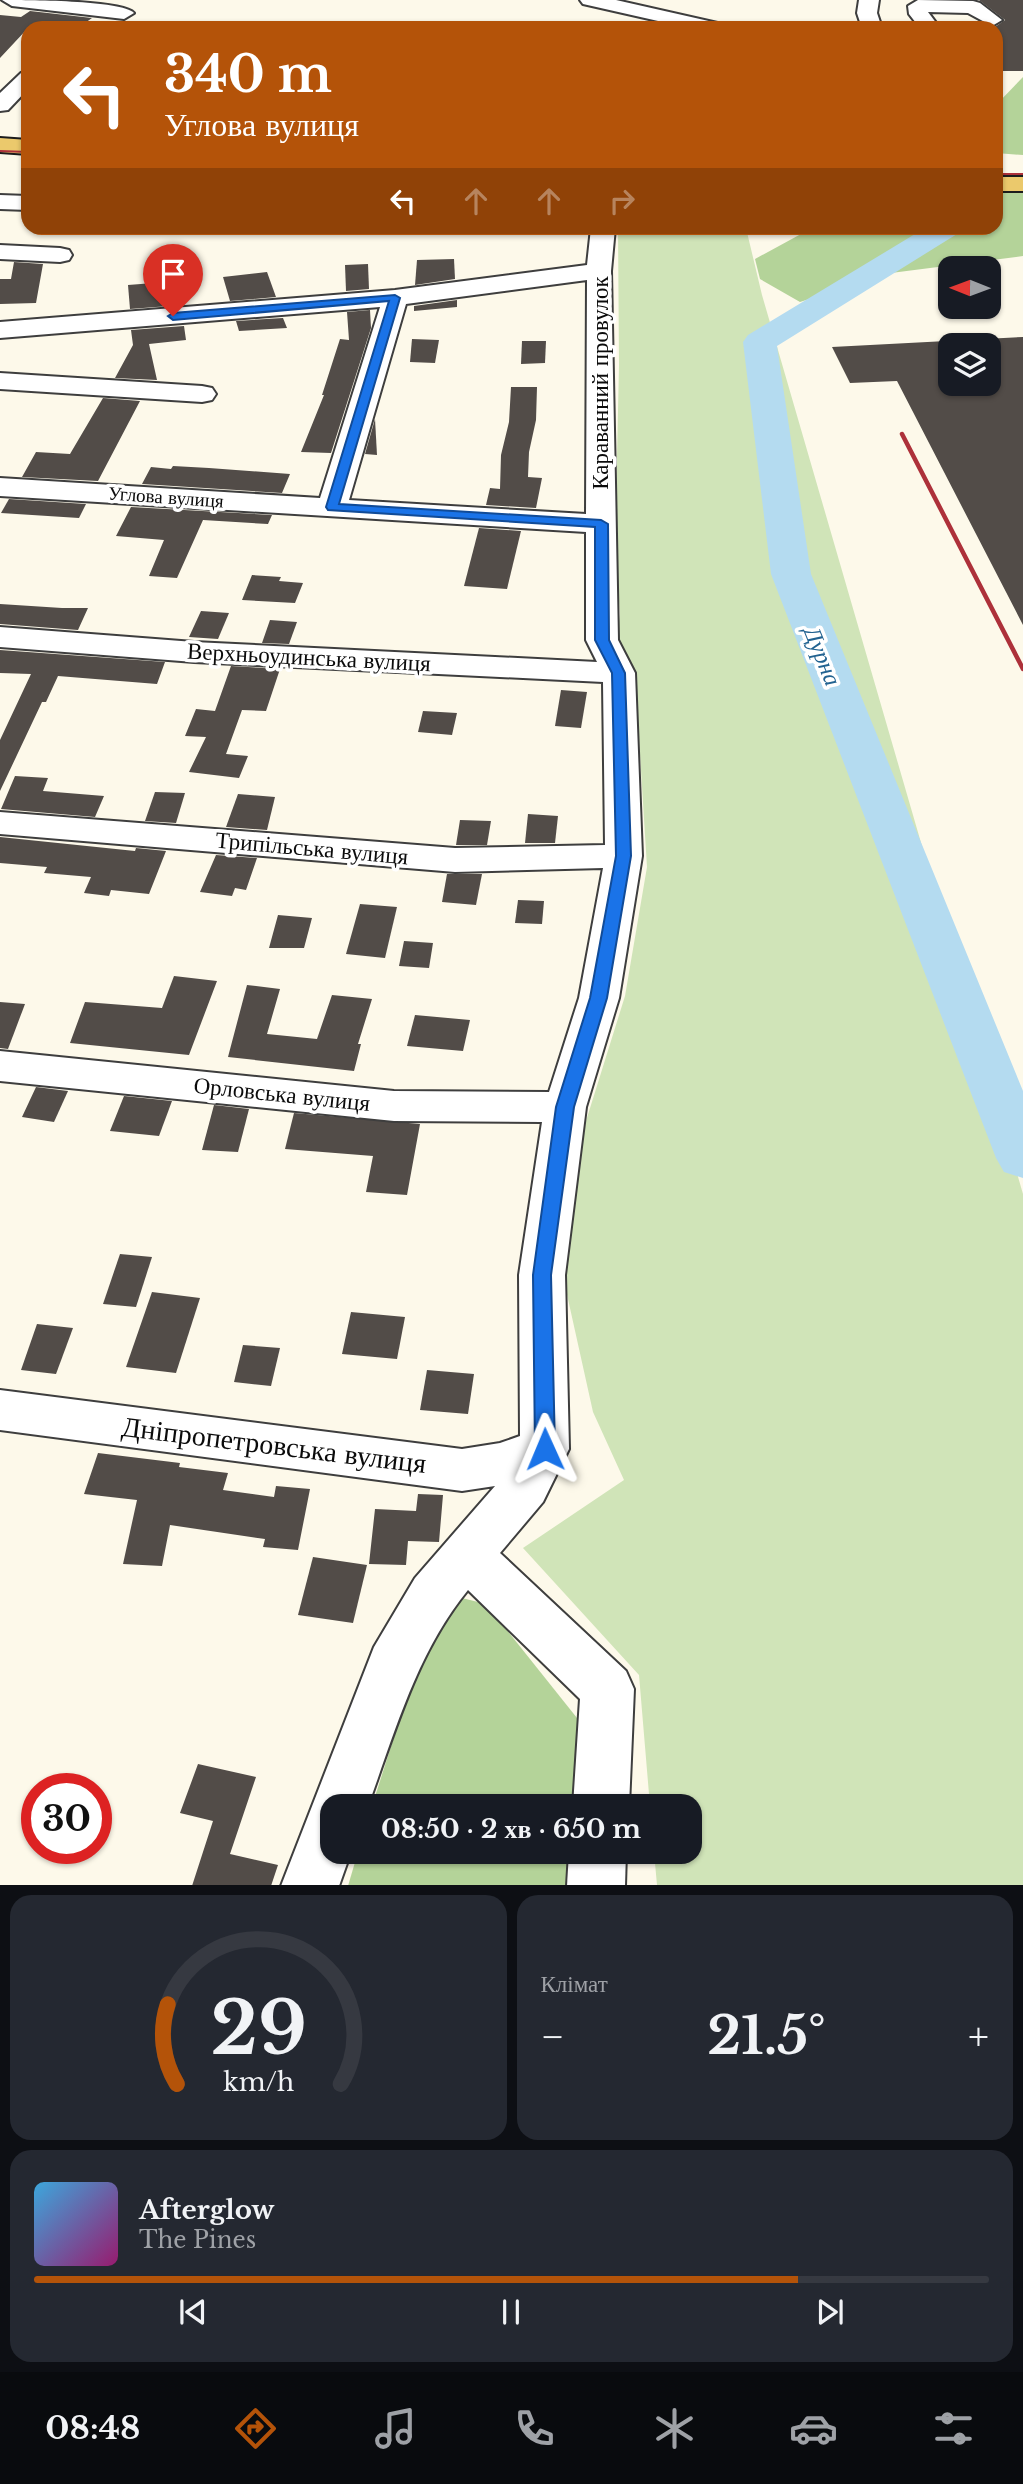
<!DOCTYPE html>
<html lang="uk">
<head>
<meta charset="utf-8">
<style>
	body { margin:0; font-family:"Libre Baskerville",serif; background:#242831; color:#f1f3f6; height:100vh; display:flex; flex-direction:column; font-size:26px; white-space:nowrap }
	* { box-sizing:border-box; margin:0 }
	p { font-size:23px; color:#9ea1a6 }
	.icon { flex:none; width:38px; height:38px; fill:none; stroke:currentColor; stroke-width:2; stroke-linecap:round; stroke-linejoin:round }
	.map { position:relative; height:1885px; overflow:hidden }
	.panel { display:flex; flex-direction:column; gap:10px; padding:10px; background:#0d0f14; flex:1 }
	.panel>* { flex:none }
	.banner { position:absolute; left:21px; top:21px; width:982px; height:214px; border-radius:21px; box-shadow:0 2px 5px #0004; background:#b45309; color:#fff; overflow:hidden }
	.needle { width:46px; rotate:271deg }
	.buttons { position:absolute; left:938px; top:256px; display:grid; gap:14px }
	.buttons a { display:grid; place-items:center; width:63px; height:63px; border-radius:14px; background:#171b24; box-shadow:0 2px 5px #0004; font-size:35px }
	.speed { position:absolute; left:21px; top:1773px; display:flex; gap:14px; font-size:35px; font-weight:700; text-align:center }
	.speed>* { display:grid; place-content:center; width:91px; height:91px; border-radius:50%; background:#171b24; box-shadow:0 2px 5px #0004; line-height:1 }
	.speed .limit { border:10px solid #d22; background:#fff; color:#111 }
	.pin { position:absolute; display:grid; place-items:center; width:60px; height:60px; color:#fff; margin:-72px -30px; border-radius:50% 50% 50% 0; rotate:-45deg; box-shadow:0 0 7px #0007 }
	.pin .icon { rotate:45deg }
	.me { position:absolute; width:77px; margin:-38px; rotate:359deg; stroke-linejoin:round; filter:drop-shadow(0 0 5px #0008) }
	.turn { display:flex; align-items:center; gap:24px; height:147px; padding:0 28px; font-size:32px }
	.turn .icon { width:91px; height:91px; stroke-width:2.5 }
	.turn b { display:block; font-size:49px; line-height:60px }
	.lanes { display:flex; align-items:center; height:66px; padding:0 28px; background:#0003; justify-content:center; gap:35px; direction:ltr }
	.lanes .off { opacity:.35 }
	.big { font-size:52px; font-weight:700; line-height:1.1 }
	.panel .widget { flex:1; display:flex; flex-direction:column; justify-content:center; gap:10px; min-width:0; padding:0 24px; border-radius:21px; background:#242831 }
	.panel .dial { align-items:center; gap:0 }
	.dial svg { height:182px; overflow:visible; fill:none; stroke:#363941; stroke-width:7; stroke-linecap:round; text-anchor:middle }
	.dial text { fill:#f1f3f6; stroke:none }
	.song { display:flex; align-items:center; gap:21px }
	.cover { width:84px; height:84px; border-radius:10px; background:linear-gradient(135deg,hsl(200 70% 55%),hsl(320 70% 35%)) }
	.played { height:7px; border-radius:4px; background:linear-gradient(90deg,#b45309 80%,#363941 80%) }
	.keys { display:flex; justify-content:space-around; direction:ltr }
	.heat { display:flex; justify-content:space-between; align-items:center; font-size:38px; direction:ltr }
	.panel .tiles { flex:1; display:grid; gap:10px; grid-template-columns:1fr 1fr }
	.widget:last-child { grid-column:span 2 }
	.trip { position:absolute; left:320px; top:1794px; width:382px; height:70px; border-radius:21px; background:#171b24; box-shadow:0 2px 5px #0004; font-weight:700; line-height:70px; text-align:center }
	.tabs { display:flex; height:112px; justify-content:space-around; align-items:center; background:#090b0e; color:#9ea1a6 }
	.tabs .icon { width:49px; height:49px }
	.tabs .on { color:#b45309 }
	.tabs b { font-size:32px; color:#f1f3f6 }
	.map>svg:first-child { display:block }
</style>
</head>
<body>
<div class="map">
<svg width="1023" height="1886" viewBox="0 0 1023 1886">
	<rect width="100%" height="100%" fill="#fdf9ea"/>
	<polygon fill="#d0e4b8" points="618,228 746,228 762,295 1023,1194 1023,1885 657,1885 654,1852 690,1852 690,1806 650,1806 639,1675 523,1548 624,1480 593,1412 562,1272 586,1121 625,996 647,867 636,690 617,637 620,614 615,548 619,365"/>
	<g fill="#b4d399">
		<polygon points="1023,77 1023,155 996,153 996,105"/>
		<polygon points="996,193 1023,193 1023,256 891,273 800,302 760,279 755,259 812,228 996,228"/>
		<polygon points="454,1596 486,1604 581,1723 574,1806 372,1806 430,1624"/>
		<polygon points="358,1852 570,1852 567,1885 348,1886"/>
	</g>
	<g fill="none" stroke-linecap="round" stroke-linejoin="round">
		<polygon fill="#b4dbf0" fill-rule="evenodd" points="925,228 961,228 957,234 777,346 811,574 1023,1091 1023,1178 1004,1172 996,1158 771,574 743,342 748,335"/>
	</g>
	<g fill="#524c48" fill-rule="evenodd">
		<polygon points="979,0 1023,0 1023,71 996,71 995,27 1005,20"/>
		<polygon points="30,11 92,18 78,28 28,28 0,58 0,15 21,17"/>
		<polygon points="454,259 455,279 415,285 417,260"/>
		<polygon points="14,262 43,264 36,303 0,304 0,279 11,279"/>
		<polygon points="368,264 369,289 346,291 345,265"/>
		<polygon points="267,272 276,297 230,301 223,277"/>
		<polygon points="179,281 182,305 130,309 128,285"/>
		<polygon points="457,300 457,307 414,311 414,306"/>
		<polygon points="370,310 371,328 331,453 301,452 324,395 322,395 340,339 349,340 347,312"/>
		<polygon points="283,318 287,328 239,331 236,321"/>
		<polygon points="184,326 186,340 149,344 157,380 115,378 133,345 131,330"/>
		<path d="M1023 337V625L897 381 850 383 832 347ZM950 345H989V383H950Z"/>
		<polygon points="412,339 439,340 435,363 410,362"/>
		<polygon points="522,341 546,341 545,363 521,364"/>
		<polygon points="511,387 537,387 536,420 529,452 528,477 542,478 536,508 486,505 490,488 500,489 501,455 509,422"/>
		<polygon points="103,398 140,401 98,481 22,477 36,452 70,454"/>
		<polygon points="375,419 377,455 365,454"/>
		<polygon points="173,466 209,468 290,474 282,493 142,484 151,467 171,469"/>
		<polygon points="9,499 86,504 79,518 1,513"/>
		<polygon points="131,507 272,515 268,524 203,520 177,578 149,576 164,540 116,536"/>
		<polygon points="479,528 521,531 507,589 464,586"/>
		<polygon points="252,575 281,577 279,581 303,583 295,603 242,600"/>
		<polygon points="0,604 62,608 88,608 78,630 0,624"/>
		<polygon points="201,611 229,613 218,639 189,637"/>
		<polygon points="270,620 297,622 289,644 262,643"/>
		<polygon points="0,650 165,662 157,684 58,676 46,702 42,702 0,791 0,740 31,674 0,673"/>
		<polygon points="231,666 280,669 266,711 242,710 226,754 248,756 239,778 189,772 206,737 185,736 196,709 215,711"/>
		<polygon points="561,690 587,692 581,728 555,726"/>
		<polygon points="423,711 457,713 452,735 418,732"/>
		<polygon points="15,776 48,778 43,791 104,796 95,817 1,809"/>
		<polygon points="155,792 185,793 176,823 145,821"/>
		<polygon points="238,794 275,797 267,830 226,827"/>
		<polygon points="528,814 558,816 555,843 525,843"/>
		<polygon points="460,820 491,821 487,845 456,845"/>
		<polygon points="0,837 135,851 136,848 166,851 149,894 111,890 109,896 84,893 91,877 44,873 47,867 0,863"/>
		<polygon points="216,855 257,858 246,890 235,888 232,896 200,892"/>
		<polygon points="447,874 482,874 476,905 442,902"/>
		<polygon points="518,900 544,901 542,924 515,923"/>
		<polygon points="360,904 397,907 385,958 346,954"/>
		<polygon points="278,915 312,918 304,948 269,948"/>
		<polygon points="404,941 433,943 429,968 399,966"/>
		<polygon points="174,976 217,981 189,1055 70,1043 85,1002 162,1008"/>
		<polygon points="247,985 280,989 267,1034 317,1039 332,995 372,999 358,1044 361,1044 354,1071 228,1057"/>
		<polygon points="0,1002 25,1004 8,1049 0,1048"/>
		<polygon points="415,1015 470,1020 463,1051 407,1046"/>
		<polygon points="36,1087 68,1091 54,1122 22,1117"/>
		<polygon points="124,1096 172,1101 159,1136 110,1131"/>
		<polygon points="214,1105 249,1109 238,1152 202,1150"/>
		<polygon points="294,1113 420,1124 407,1195 366,1192 373,1156 285,1149"/>
		<polygon points="120,1254 152,1257 136,1307 103,1304"/>
		<polygon points="152,1292 200,1298 176,1373 126,1367"/>
		<polygon points="351,1312 405,1317 397,1359 342,1354"/>
		<polygon points="37,1324 73,1328 56,1374 21,1370"/>
		<polygon points="243,1345 280,1348 271,1386 234,1382"/>
		<polygon points="427,1370 474,1374 468,1414 420,1410"/>
		<polygon points="98,1453 180,1463 179,1467 228,1473 223,1490 274,1497 276,1486 310,1489 298,1550 263,1547 265,1539 170,1525 162,1566 123,1564 137,1500 84,1494"/>
		<polygon points="418,1494 443,1495 439,1542 408,1541 406,1565 369,1564 375,1509 416,1511"/>
		<polygon points="313,1557 367,1565 353,1623 298,1615"/>
		<polygon points="198,1764 256,1777 230,1854 278,1865 271,1886 192,1886 213,1821 180,1813"/>
	</g>
	<g fill="none" stroke-linecap="round" stroke-linejoin="round">
		<defs>
			<g id="minor">
				<path d="M2 0C24 0 122 0 134 13L124 19 12 6Z"/>
				<polygon points="580,0 616,0 722,24 725,28 689,28 583,4"/>
				<polygon points="859,0 879,0 877,13 882,28 862,28 857,13"/>
				<polygon points="918,0 973,1 980,3 1002,20 992,26 968,13 928,12 940,28 920,28 909,14 908,6"/>
				<polygon points="28,71 28,89 8,110 0,111 0,93 21,73"/>
				<polygon points="0,195 28,196 28,210 0,209"/>
				<path d="M591 228H615L611 271 618 640 635 673 642 856 619 998 586 1107 565 1275 569 1449 543 1502 500 1553 626 1671 634 1689 629 1806H573L580 1699 468 1590C417 1652 395 1732 368 1806H332V1852H351L339 1886H281L374 1647 415 1578 495 1486 462 1491 0 1430V1390L462 1449 500 1443 520 1436 519 1275 542 1122 394 1121 0 1081V1051L394 1091 549 1092 579 998 603 868 455 872 0 834V812L455 848 605 845 603 682 194 662 0 647V627L194 642 597 662 586 640V532L0 496V478L320 498 380 307 0 338V322L395 290 587 265ZM587 280 586 514 349 500 406 304Z"/>
				<polygon points="0,245 60,248 69,250 72,255 69,260 60,262 0,259"/>
				<polygon points="0,373 202,386 212,388 216,394 212,400 202,402 0,389"/>
				<polygon points="569,1852 626,1852 625,1886 567,1886"/>
			</g>
			<g id="major">
				<polygon points="0,138 28,140 28,154 0,152"/>
				<rect x="996" y="177" width="27" height="14"/>
			</g>
		</defs>
		<use href="#minor" stroke="#3e3e3e" stroke-width="4"/>
		<use href="#major" stroke="#1c1c1c" stroke-width="4"/>
		<use href="#minor" fill="#fff" fill-rule="evenodd"/>
		<use href="#major" fill="#ebc96c" fill-rule="evenodd"/>
		<g stroke="#ad313a" stroke-width="2">
			<polyline points="0,151 28,152"/>
			<polyline points="996,174 1023,174"/>
		</g>
		<polyline stroke="#ad313a" stroke-width="4.5" points="902,434 1023,669"/>
	</g>
	<polygon fill="#1a73e8" stroke="#114b97" stroke-width="2" points="395,295 400,298 339,504 601,520 608,524 609,640 625,673 631,856 607,998 574,1107 551,1275 555,1449 552,1455 545,1458 538,1455 535,1449 533,1275 556,1107 590,998 616,856 612,673 595,640 595,527 328,510 326,507 389,301 173,320 168,316 173,313"/>
	<g text-anchor="middle" dominant-baseline="central" stroke-width="7" stroke-linejoin="round" paint-order="stroke">
		<g font-size="19" fill="#0b0b0b" stroke="#fff">
			<text transform="translate(166 497) rotate(4)">Углова вулиця</text>
		</g>
		<g font-size="23" fill="#0b0b0b" stroke="#fff">
			<text transform="translate(600 383) rotate(-90)">Караванний провулок</text>
			<text transform="translate(309 657) rotate(3)">Верхньоудинська вулиця</text>
			<text transform="translate(312 848) rotate(5)">Трипільська вулиця</text>
			<text transform="translate(282 1094) rotate(6)">Орловська вулиця</text>
		</g>
		<g font-size="24" font-style="italic" fill="#216290" stroke="#fff">
			<text transform="translate(823 656) rotate(68)">Дурна</text>
		</g>
		<g font-size="28" fill="#0b0b0b" stroke="#fff">
			<text transform="translate(274 1445) rotate(7)">Дніпропетровська вулиця</text>
		</g>
	</g>
</svg>
<div class="buttons">
<a><svg class="needle" viewBox="-14 -14 28 28"><path d="M0-13l5 13h-10z" fill="#e53935"/><path d="M0 13l5-13h-10z" fill="#9ea1a6"/></svg></a>
<a><svg class="icon" aria-label="layers" viewBox="0 0 24 24"><path d="M12 4l9 5-9 5-9-5zM3 14l9 5 9-5"/></svg></a>
</div>
<div class="speed"><div class="limit">30</div></div>
<div class="pin" style="left:173px;top:316px;background:#d93025"><svg class="icon" aria-label="arrive" viewBox="0 0 24 24"><path d="M6 21V4h12l-3 4 3 4H6"/></svg></div>
<svg class="me" style="left:545px;top:1449px" viewBox="-20 -20 40 40"><path d="M0-17L14 15 0 8-14 15z" fill="#1a73e8" stroke="#fff" stroke-width="4"/></svg>
<div class="trip">08:50 · 2 хв · 650 m</div>
<div class="banner">
<div class="turn"><svg class="icon" aria-label="left" viewBox="0 0 24 24"><path d="M17 20v-9H6M10 6l-5 5 5 5"/></svg><div><b>340 m</b>Углова вулиця</div></div>
<div class="lanes"><svg class="icon" aria-label="left" viewBox="0 0 24 24"><path d="M17 20v-9H6M10 6l-5 5 5 5"/></svg><svg class="icon off" aria-label="ahead" viewBox="0 0 24 24"><path d="M12 20V5M6 11l6-6 6 6"/></svg><svg class="icon off" aria-label="ahead" viewBox="0 0 24 24"><path d="M12 20V5M6 11l6-6 6 6"/></svg><svg class="icon off" aria-label="right" viewBox="0 0 24 24"><path d="M7 20v-9h11M14 6l5 5-5 5"/></svg></div>
</div>
</div>
<section class="panel">
<div class="tiles">
<div class="widget dial"><svg viewBox="0 0 100 80">
<path d="M14 69A42 42 0 1 1 86 69"/>
<path d="M14 69A42 42 0 0 1 10 34" stroke="#b45309"/>
<text x="50" y="56" font-size="32" font-weight="700">29</text>
<text x="50" y="72" font-size="11">km/h</text>
</svg></div>
<div class="widget"><p>Клімат</p>
<div class="heat"><a>−</a><b class="big">21.5°</b><a>+</a></div>
</div>
<div class="widget">
<div class="song"><i class="cover"></i><div><b>Afterglow</b><p>The Pines</p></div></div>
<div class="played"></div>
<div class="keys"><svg class="icon" aria-label="previous" viewBox="0 0 24 24"><path d="M18 5L8 12l10 7zM5 5v14"/></svg><svg class="icon" aria-label="pause" viewBox="0 0 24 24"><path d="M8 5v14M16 5v14"/></svg><svg class="icon" aria-label="next" viewBox="0 0 24 24"><path d="M6 5l10 7-10 7zM19 5v14"/></svg></div>
</div>
</div>
</section>
<nav class="tabs">
<b>08:48</b>
<svg class="icon on" aria-label="directions" viewBox="0 0 24 24"><path d="M12 3l9 9-9 9-9-9zM9 14v-3h6M13 9l2 2-2 2"/></svg>
<svg class="icon" aria-label="music" viewBox="0 0 24 24"><path d="M9 18V5l10-2v13"/><circle cx="6" cy="18" r="3"/><circle cx="16" cy="16" r="3"/></svg>
<svg class="icon" aria-label="phone" viewBox="0 0 24 24"><path d="M5 4h4l2 5-3 2q2 4 5 5l2-3 5 2v4C11 20 4 13 5 4z"/></svg>
<svg class="icon" aria-label="climate" viewBox="0 0 24 24"><path d="M12 3v18M4 7l16 10M4 17L20 7"/></svg>
<svg class="icon" aria-label="car" viewBox="0 0 24 24"><path d="M5 17H2v-5l4-1 3-4h7l3 4 3 1v5h-3M9 17h6M6 11h13"/><circle cx="7" cy="17" r="2"/><circle cx="17" cy="17" r="2"/></svg>
<svg class="icon" aria-label="filters" viewBox="0 0 24 24"><path d="M4 7h16M4 17h16"/><circle cx="9" cy="7" r="2"/><circle cx="15" cy="17" r="2"/></svg>
</nav>
</body>
</html>
